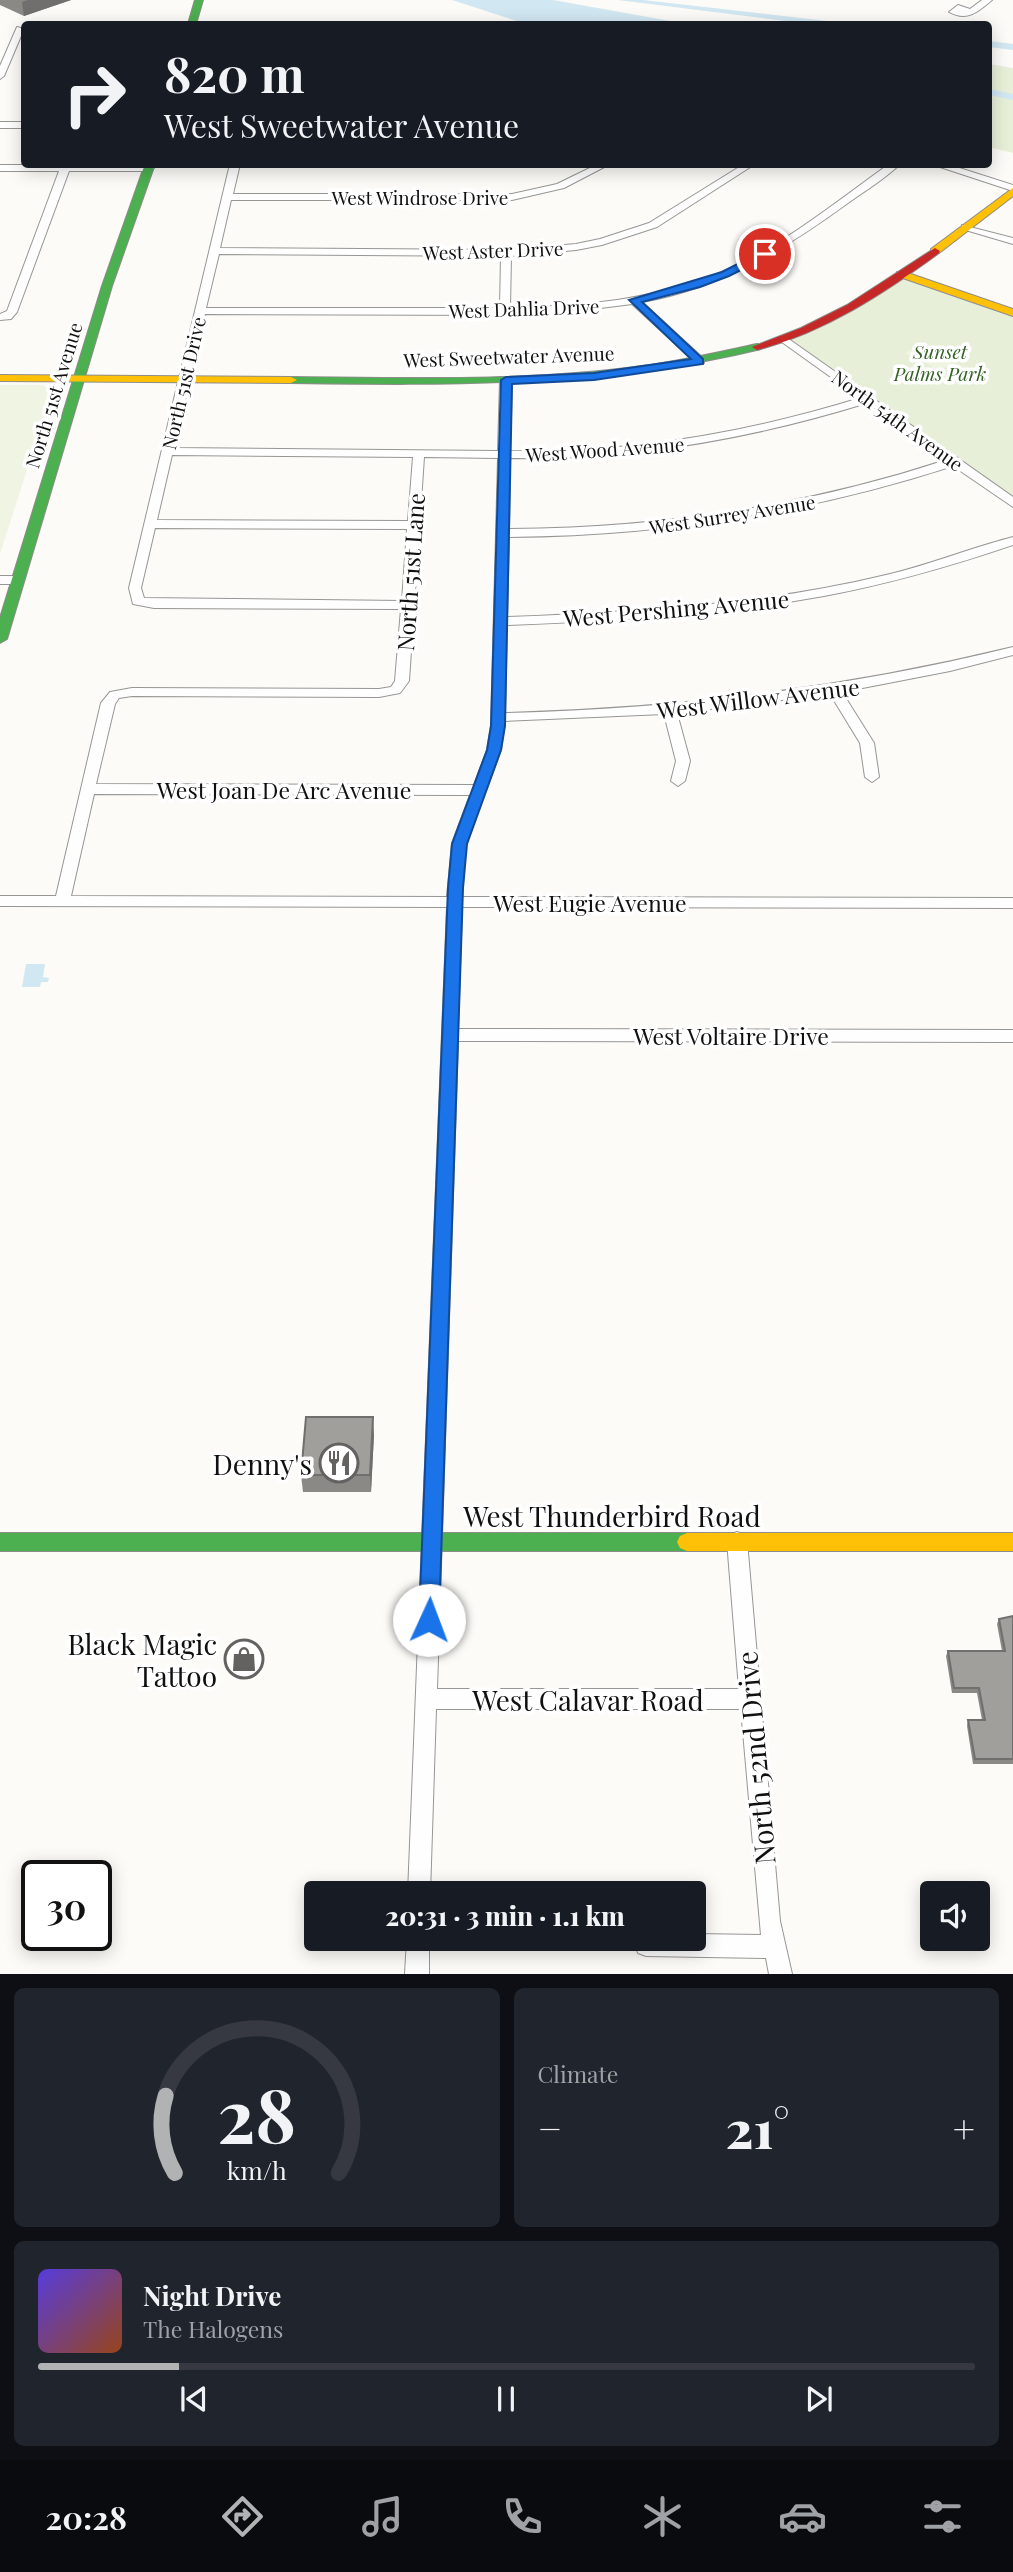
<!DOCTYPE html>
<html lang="en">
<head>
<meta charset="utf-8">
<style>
	body { margin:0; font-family:"Playfair Display",serif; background:#20242c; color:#f1f3f6; height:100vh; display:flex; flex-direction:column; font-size:26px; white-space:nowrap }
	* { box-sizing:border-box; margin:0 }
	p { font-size:23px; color:#9ea1a6 }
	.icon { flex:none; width:38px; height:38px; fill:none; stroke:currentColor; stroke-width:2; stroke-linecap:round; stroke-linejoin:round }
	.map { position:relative; height:1974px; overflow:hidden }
	.panel { display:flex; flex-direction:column; gap:14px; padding:14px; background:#0d0f14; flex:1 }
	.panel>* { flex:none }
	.banner { position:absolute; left:21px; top:21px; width:971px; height:147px; border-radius:7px; box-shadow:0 4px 18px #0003; background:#171b24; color:#f1f3f6; overflow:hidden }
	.buttons { position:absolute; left:920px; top:1881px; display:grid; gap:14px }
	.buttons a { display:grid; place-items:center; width:70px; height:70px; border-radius:7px; background:#171b24; box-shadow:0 4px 18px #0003; font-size:35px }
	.speed { position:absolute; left:21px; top:1860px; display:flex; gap:14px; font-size:35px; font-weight:700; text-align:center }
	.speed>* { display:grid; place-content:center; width:91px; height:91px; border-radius:50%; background:#171b24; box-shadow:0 4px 18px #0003; line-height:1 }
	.speed .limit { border:4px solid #111; border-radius:10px; background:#fff; color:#111 }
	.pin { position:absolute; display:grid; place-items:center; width:60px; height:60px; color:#fff; margin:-30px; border:4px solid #fff; border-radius:50%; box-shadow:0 2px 7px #0007 }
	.me { position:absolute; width:77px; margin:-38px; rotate:2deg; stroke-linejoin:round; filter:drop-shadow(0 0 5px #0008) }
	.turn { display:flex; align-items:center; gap:24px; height:147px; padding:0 28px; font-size:32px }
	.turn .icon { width:91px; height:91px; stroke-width:2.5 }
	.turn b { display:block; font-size:49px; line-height:60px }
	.big { font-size:52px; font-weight:800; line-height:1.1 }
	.panel .tile { flex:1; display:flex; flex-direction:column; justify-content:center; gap:10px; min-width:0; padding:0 24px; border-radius:10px; background:#20242c }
	.panel .dial { align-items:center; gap:0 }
	.dial svg { height:182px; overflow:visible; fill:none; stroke:#363941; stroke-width:7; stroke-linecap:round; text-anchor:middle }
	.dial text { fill:#f1f3f6; stroke:none }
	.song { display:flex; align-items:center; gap:21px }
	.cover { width:84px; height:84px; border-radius:10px; background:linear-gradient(135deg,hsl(250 70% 55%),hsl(20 70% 35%)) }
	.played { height:7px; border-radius:4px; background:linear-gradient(90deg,#b1b2b3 15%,#363941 15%) }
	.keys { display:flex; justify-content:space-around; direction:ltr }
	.heat { display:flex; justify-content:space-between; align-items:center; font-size:38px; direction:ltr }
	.panel .tiles { flex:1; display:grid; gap:14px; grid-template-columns:1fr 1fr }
	.tile:last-child { grid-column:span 2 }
	.trip { position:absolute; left:304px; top:1881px; width:402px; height:70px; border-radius:7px; background:#171b24; box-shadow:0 4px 18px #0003; font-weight:800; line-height:70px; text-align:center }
	.tab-bar { display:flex; height:112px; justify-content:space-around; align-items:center; background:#090b0e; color:#9ea1a6 }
	.tab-bar .icon { width:49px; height:49px }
	.tab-bar .current { color:#b1b2b3 }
	.tab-bar b { font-size:32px; color:#f1f3f6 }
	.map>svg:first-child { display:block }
</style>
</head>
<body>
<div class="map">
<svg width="1013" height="1974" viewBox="0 0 1013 1974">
	<rect width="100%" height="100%" fill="#fcfbf7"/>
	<g fill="#e7efd9">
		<polygon points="989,64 1013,68 1013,153 989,147"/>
		<polygon points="901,274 1013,313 1013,503 783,338 818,324"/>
	</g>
	<g fill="#eff4e3">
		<polygon points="922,345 957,362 940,370 905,353"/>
		<polygon points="0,385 43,385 52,391 0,554"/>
	</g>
	<g fill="#d1e7f2">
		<polygon points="452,0 553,0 687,24 526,24"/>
		<polygon points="26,964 45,964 43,977 49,978 48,982 41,982 40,987 22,987"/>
	</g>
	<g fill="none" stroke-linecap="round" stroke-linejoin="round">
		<g fill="#d1e7f2" fill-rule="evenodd">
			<polygon points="618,0 643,0 827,21 831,24 809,24"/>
			<polygon points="989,41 1013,44 1013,50 989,47"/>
			<polygon points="989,89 1013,94 1013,100 989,95"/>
		</g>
		<defs>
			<g id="street">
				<path d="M982 0H992C978 12 967 22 949 12L958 5 970 9Z"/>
				<polygon points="17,27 24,29 4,76 0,79 0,66"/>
				<rect x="0" y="122" width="24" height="6"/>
				<path d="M230 164H240L233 194H512L557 184 598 164H610L564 188 512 200H231L220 248 506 250 576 244 600 239 649 223 744 164H755L657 227 602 245 576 250 511 256 510 308C582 306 657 300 724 271 784 245 836 202 889 164H900C885 179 866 190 848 203 785 249 721 288 642 302L704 359V363H696L632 304 577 311 505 315 205 314 174 448 498 451 500 380 506 377 512 380 510 451C629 453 747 433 860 398L779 340 778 338 783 335 1013 497V507L953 466C808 513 661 536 509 537L507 617C634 612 762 605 886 575 929 565 970 548 1013 537V545C951 566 888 584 824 596 719 615 613 621 507 625L505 713C678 709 845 688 1013 647V655L950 671 842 692 874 743 879 777 872 782 865 777 860 743 830 694 677 713 690 761 685 781 678 786 671 781 676 761 664 714 505 721 501 750 466 843 462 897 1013 898V908L462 907 458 1029 1013 1030V1042L458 1041 437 1689H739L727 1541 730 1535 737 1532 744 1535 747 1541 780 1921 792 1974H769L766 1958 646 1956 638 1953 635 1945 637 1939H695V1934L761 1935 741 1709H436L430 1894H408L447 907 0 906V896H56L101 703 110 692 132 688 379 689 391 687 395 681 401 609 154 608 133 604 129 588ZM219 254 501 256 500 308H206ZM867 403 946 460C803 507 659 528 509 529L510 458C631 460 751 439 867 403ZM172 455 413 457 408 521 157 520ZM424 457 498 458 491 726 487 750 474 785 96 784 115 704 119 698 132 696 379 697 400 693 409 681ZM155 528 407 529 402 601 144 598 141 588ZM94 794 470 795 452 843 447 897 71 896Z"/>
				<polygon points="931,164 947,164 1013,185 1013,191"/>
				<polygon points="0,165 149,165 154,168 149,171 69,171 17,312 11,319 0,320 0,314 7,311 59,171 0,171"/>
				<polygon points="962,225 1013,238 1013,244 962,229"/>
				<polygon points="0,576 18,576 24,580 18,584 0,584"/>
				<polygon points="407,1939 429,1939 429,1974 405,1974"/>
			</g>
			<g id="fast">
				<polygon points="195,0 203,0 196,24 188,24"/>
				<polygon points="145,164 155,164 112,286 7,639 0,643 0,618 102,286"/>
				<path d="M757 344 761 345V349C606 387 449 385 291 383L285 380 291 377C408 378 526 382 642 366 681 361 719 352 757 344Z"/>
				<polygon points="0,1533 687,1533 694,1536 697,1542 694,1548 687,1551 0,1551"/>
			</g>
			<g id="slow">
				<polygon points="1013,188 1013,196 939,253 931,253 931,249"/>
				<polygon points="897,272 905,272 1013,309 1013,316 897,276"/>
				<polygon points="0,375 291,377 297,380 291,383 0,381"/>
				<polygon points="687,1533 1013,1533 1013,1551 687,1551 680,1548 677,1542 680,1536"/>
			</g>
			<path id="jam" d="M935 248 940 251 939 253C883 294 825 332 757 350L752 347 801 328 847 305Z"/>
		</defs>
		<use href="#street" stroke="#969694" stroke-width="2"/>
		<use href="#fast" stroke="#8d8c8b" stroke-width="2"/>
		<use href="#slow" stroke="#8d8c8b" stroke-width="2"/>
		<use href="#jam" stroke="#8d8c8b" stroke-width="2"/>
		<use href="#street" fill="#fffefe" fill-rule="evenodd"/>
		<use href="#fast" fill="#4caf50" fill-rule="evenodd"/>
		<use href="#slow" fill="#ffc107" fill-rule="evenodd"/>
		<use href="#jam" fill="#c62828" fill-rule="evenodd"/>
	</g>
	<g fill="#8a8986">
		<polygon points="0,0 71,0 24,16 0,5"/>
		<polygon points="374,1434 371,1492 303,1492 301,1475"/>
		<polygon points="1013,1616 1013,1764 973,1764 967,1726 968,1720 982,1720 977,1693 952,1693 946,1656 948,1651 1002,1651 997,1624 999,1619"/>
	</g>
	<g fill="#706f6d">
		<polygon points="28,0 71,0 24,16 22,2"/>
		<polygon points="373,1417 374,1434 371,1492 370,1475"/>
	</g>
	<g fill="#a09f9c" stroke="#706f6d" stroke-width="2">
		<polygon points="306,1417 373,1417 370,1475 301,1475"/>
		<polygon points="1013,1616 1013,1759 975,1759 968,1720 985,1720 979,1688 954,1688 948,1651 1005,1651 999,1619"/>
	</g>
	<polygon fill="#1a73e8" stroke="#114b97" stroke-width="2" points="765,250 769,251 769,256 729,276 700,287 642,302 703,359 703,364 594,380 512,384 505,726 501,750 467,844 463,888 439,1620 436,1626 429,1629 422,1626 419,1620 448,888 452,844 487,750 491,726 501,380 506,377 594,373 691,359 629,300 722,272"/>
	<defs>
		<symbol id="restaurant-ring" viewBox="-11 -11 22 22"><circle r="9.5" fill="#fff" stroke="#636261" stroke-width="1.5"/><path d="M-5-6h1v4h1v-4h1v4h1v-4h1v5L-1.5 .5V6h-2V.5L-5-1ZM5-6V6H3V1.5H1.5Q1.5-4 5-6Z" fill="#636261"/></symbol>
		<symbol id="shop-ring" viewBox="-11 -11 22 22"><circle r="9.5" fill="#fff" stroke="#636261" stroke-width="1.5"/><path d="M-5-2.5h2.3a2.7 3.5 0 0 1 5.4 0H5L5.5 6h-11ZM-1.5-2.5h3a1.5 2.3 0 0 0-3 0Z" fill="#636261"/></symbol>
	</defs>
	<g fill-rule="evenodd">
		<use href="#restaurant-ring" x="317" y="1441" width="44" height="44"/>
		<use href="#shop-ring" x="222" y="1637" width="44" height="44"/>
	</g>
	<g text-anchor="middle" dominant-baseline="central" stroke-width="7" stroke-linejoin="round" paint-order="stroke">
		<g font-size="19" fill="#101010" stroke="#fff">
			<text x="420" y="197">West Windrose Drive</text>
			<text transform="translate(493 250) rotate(-2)">West Aster Drive</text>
			<text transform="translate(524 308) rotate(-2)">West Dahlia Drive</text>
			<text transform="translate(509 356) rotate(-2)">West Sweetwater Avenue</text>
			<text transform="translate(183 383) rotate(-77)">North 51st Drive</text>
			<text transform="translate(53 395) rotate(-73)">North 51st Avenue</text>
			<text transform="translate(898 420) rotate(36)">North 54th Avenue</text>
			<text transform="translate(605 449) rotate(-4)">West Wood Avenue</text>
			<text transform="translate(732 514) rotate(-9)">West Surrey Avenue</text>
		</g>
		<g font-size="19" font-style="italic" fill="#356227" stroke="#fff">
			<text x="940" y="351">Sunset<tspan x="940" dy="22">Palms Park</tspan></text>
		</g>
		<g font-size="23" fill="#101010" stroke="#fff">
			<text transform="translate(410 572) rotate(-86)">North 51st Lane</text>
			<text transform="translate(676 608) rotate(-5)">West Pershing Avenue</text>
			<text transform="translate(758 698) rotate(-7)">West Willow Avenue</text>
			<text x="284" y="789">West Joan De Arc Avenue</text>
			<text x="590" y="902">West Eugie Avenue</text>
			<text x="731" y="1035">West Voltaire Drive</text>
		</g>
		<g font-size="28" fill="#101010" stroke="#fff" text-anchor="end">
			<text x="312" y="1463">Denny's</text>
			<text x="217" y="1643">Black Magic<tspan x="217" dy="32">Tattoo</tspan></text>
		</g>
		<g font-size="28" fill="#101010" stroke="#fff">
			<text x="612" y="1515">West Thunderbird Road</text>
			<text x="588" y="1699">West Calavar Road</text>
			<text transform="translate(755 1758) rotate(-95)">North 52nd Drive</text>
		</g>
	</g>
</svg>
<div class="buttons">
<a><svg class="icon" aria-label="sound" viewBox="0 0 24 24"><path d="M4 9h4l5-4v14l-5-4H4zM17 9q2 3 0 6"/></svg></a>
</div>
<div class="speed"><div class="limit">30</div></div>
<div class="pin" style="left:765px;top:254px;background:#d93025"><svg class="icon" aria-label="arrive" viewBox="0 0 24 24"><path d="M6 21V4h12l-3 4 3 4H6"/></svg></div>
<svg class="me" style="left:429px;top:1620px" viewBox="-20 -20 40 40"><circle r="19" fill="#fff"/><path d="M0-13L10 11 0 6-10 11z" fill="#1a73e8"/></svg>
<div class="trip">20:31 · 3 min · 1.1 km</div>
<div class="banner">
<div class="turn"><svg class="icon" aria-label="right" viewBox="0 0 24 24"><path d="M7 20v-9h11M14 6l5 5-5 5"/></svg><div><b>820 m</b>West Sweetwater Avenue</div></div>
</div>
</div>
<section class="panel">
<div class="tiles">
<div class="tile dial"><svg viewBox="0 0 100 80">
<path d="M14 69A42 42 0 1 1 86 69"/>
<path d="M14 69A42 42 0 0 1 10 35" stroke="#b1b2b3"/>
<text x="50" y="56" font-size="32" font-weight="700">28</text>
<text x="50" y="72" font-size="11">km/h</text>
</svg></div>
<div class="tile"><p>Climate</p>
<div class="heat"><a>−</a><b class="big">21°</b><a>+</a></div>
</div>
<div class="tile">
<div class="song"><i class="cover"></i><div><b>Night Drive</b><p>The Halogens</p></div></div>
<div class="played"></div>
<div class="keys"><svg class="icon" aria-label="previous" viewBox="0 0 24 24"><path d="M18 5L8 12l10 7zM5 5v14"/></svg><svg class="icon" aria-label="pause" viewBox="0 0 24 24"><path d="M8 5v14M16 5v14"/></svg><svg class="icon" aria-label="next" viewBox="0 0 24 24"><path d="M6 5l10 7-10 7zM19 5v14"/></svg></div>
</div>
</div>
</section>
<nav class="tab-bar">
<b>20:28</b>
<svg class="icon current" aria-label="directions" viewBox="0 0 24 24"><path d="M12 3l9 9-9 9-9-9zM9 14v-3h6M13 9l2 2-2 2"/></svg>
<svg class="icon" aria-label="music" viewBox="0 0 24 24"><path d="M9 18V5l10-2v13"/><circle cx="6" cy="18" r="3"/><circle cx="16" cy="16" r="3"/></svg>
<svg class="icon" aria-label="phone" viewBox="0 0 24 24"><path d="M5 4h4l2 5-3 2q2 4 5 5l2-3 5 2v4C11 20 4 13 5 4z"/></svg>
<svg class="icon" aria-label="climate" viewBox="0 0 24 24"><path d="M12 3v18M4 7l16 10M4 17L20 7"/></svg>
<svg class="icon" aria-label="car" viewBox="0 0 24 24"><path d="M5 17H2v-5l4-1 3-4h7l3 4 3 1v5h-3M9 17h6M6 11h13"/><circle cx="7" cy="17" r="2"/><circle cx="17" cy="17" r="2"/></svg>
<svg class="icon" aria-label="filters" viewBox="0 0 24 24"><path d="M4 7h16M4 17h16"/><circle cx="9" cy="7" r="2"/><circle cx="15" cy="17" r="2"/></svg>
</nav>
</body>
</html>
